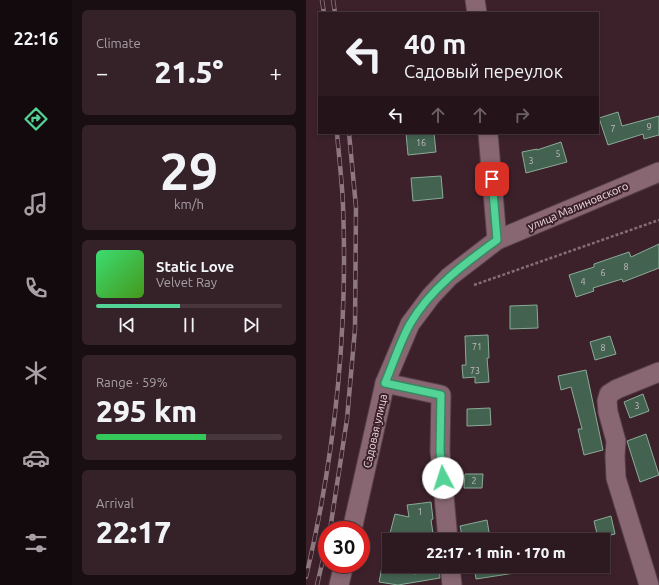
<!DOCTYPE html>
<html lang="en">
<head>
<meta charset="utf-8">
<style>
	body { margin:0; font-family:Ubuntu,sans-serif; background:#352229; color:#f1f3f6; height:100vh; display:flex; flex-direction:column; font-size:15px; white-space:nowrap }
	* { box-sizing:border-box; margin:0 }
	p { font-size:13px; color:#a7a0a5 }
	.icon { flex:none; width:22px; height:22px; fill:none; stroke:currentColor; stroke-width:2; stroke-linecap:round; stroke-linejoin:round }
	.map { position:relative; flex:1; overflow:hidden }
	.side { display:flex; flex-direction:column; gap:10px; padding:10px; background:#190e12; width:234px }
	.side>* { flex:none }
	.top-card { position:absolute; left:12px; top:12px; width:281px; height:122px; border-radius:0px; box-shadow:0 2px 6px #0003,0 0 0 1px #48383e; background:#2d1920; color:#f1f3f6; overflow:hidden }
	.speed { position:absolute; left:12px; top:521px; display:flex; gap:8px; font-size:20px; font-weight:700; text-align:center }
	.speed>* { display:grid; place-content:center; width:52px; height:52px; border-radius:50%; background:#2d1920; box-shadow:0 2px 6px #0003,0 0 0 1px #48383e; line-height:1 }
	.speed .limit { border:6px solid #d22; background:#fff; color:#111 }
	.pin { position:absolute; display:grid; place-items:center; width:34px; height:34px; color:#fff; margin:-17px; border-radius:8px; box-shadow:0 2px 6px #0006 }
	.me { position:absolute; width:44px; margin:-22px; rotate:355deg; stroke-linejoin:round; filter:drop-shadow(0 0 3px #0008) }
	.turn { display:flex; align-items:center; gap:14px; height:84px; padding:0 20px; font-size:18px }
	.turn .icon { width:52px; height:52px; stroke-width:2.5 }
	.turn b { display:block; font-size:28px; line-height:34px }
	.lanes { display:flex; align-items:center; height:38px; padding:0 20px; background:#0003; justify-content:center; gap:20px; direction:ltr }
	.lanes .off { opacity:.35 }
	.big { font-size:30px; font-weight:800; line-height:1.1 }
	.side .tile { flex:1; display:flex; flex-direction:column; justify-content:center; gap:6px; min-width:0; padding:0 14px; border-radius:6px; background:#352229 }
	.side .dial { align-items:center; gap:0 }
	.dial b { font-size:52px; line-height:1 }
	.song { display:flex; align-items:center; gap:12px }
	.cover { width:48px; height:48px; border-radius:6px; background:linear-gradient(135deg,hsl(140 70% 55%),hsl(100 70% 35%)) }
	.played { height:4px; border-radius:2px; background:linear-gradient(90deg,#53d396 45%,#48383e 45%) }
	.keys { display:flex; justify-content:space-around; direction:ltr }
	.heat { display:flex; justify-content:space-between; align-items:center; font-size:22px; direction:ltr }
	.charge { height:6px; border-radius:3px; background:linear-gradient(90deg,#34c759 59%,#48383e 0) }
	.trip { position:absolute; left:76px; top:533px; width:228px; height:40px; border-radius:0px; background:#2d1920; box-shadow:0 2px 6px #0003,0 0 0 1px #48383e; font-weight:800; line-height:40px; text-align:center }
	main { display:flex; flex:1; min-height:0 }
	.tab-bar { display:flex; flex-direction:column; width:72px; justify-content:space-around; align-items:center; background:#120a0d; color:#a7a0a5 }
	.tab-bar .icon { width:28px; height:28px }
	.tab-bar .on { color:#53d396 }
	.tab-bar b { font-size:18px; color:#f1f3f6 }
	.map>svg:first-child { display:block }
</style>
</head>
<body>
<main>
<nav class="tab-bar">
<b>22:16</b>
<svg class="icon on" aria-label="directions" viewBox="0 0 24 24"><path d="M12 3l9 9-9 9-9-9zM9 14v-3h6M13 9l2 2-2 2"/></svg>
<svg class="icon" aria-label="music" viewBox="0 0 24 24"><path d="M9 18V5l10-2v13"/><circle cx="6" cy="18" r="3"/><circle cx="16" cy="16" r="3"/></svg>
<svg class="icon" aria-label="phone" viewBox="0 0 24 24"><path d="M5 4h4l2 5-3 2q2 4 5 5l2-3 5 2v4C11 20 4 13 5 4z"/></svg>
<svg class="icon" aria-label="climate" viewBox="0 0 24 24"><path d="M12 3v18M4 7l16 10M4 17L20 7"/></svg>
<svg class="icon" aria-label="car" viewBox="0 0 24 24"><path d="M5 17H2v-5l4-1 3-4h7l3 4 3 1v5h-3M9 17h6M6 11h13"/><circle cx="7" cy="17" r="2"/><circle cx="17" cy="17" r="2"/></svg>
<svg class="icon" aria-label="filters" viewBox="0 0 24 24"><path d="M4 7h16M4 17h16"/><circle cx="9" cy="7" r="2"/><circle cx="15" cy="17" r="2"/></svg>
</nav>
<section class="side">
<div class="tile"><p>Climate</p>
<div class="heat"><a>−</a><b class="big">21.5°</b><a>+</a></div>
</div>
<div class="tile dial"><b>29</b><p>km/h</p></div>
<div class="tile">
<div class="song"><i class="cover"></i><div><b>Static Love</b><p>Velvet Ray</p></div></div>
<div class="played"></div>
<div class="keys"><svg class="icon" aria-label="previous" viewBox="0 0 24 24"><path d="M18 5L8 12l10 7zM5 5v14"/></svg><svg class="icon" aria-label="pause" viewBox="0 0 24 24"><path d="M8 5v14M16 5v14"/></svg><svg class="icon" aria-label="next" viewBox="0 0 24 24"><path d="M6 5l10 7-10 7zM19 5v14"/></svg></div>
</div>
<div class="tile"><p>Range · 59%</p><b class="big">295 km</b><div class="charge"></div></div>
<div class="tile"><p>Arrival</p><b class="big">22:17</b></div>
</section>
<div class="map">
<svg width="353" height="585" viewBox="0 0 353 585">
	<rect width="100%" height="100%" fill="#3c212b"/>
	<g fill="#436250" stroke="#8aab98">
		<polygon points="312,112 316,126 353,116 353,135 338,139 337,134 302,145 293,118"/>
		<polygon points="100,133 128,133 130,152 102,155"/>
		<polygon points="255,142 261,162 220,173 216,152 231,149 231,150"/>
		<polygon points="135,176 137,198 107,201 105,178"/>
		<polygon points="353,244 353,268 317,282 316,279 287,288 288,291 270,297 263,275 288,267 288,264 323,252 325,257"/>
		<polygon points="231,305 232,328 204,329 204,306"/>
		<polygon points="182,335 183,358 181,358 183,382 169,383 169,377 157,378 156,365 160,365 159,336"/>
		<polygon points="304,336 310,354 289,360 284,342"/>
		<polygon points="280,370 297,450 278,455 272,429 276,429 265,387 255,390 252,376"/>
		<polygon points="337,394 343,411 324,418 318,402"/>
		<polygon points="184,408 185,425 161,426 161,409"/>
		<polygon points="340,434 353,475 334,482 321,441"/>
		<polygon points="159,474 177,474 176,488 158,488"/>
		<polygon points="125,502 127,519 125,520 128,540 94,540 83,537 89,514 103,517 101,505"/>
		<polygon points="305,516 309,534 292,538 288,521"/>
		<polygon points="181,520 184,538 175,540 157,540 154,526"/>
		<polygon points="109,566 133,566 134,578 92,585 73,582 76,567 110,574"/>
		<polygon points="168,566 208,566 209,573 170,579"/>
	</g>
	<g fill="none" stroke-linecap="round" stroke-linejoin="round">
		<defs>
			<g id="minor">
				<polyline points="169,0 171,13"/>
				<polyline points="182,133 191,240"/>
				<polyline points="79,383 135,395 134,451 142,540"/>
				<polyline points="46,530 79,383 104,324 125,296 143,277 191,240 353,172"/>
				<polyline points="144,566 146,585"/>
				<polyline points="33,585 38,564"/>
				<polyline points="343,585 310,478 309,456 310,441 302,412 301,401 303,394 311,389 353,372"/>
			</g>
		</defs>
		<use href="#minor" stroke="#57404a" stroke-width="21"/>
		<polyline stroke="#856d76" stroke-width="2.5" stroke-dasharray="3 2" stroke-linecap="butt" points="168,285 353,220"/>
		<use href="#minor" stroke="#886772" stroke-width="19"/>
		<defs>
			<g id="rail">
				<polyline points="16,0 18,13"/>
				<polyline points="27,0 29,13"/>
				<polyline points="24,530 41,419 49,329 50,207 43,133"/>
				<path d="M0 577C29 455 42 330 37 205 36 181 33 157 31 133"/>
				<polyline points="11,585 21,542"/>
			</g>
		</defs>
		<use href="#rail" stroke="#8f7780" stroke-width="4.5"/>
		<use href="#rail" stroke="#3c212b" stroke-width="3" stroke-dasharray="9" stroke-linecap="butt"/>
	</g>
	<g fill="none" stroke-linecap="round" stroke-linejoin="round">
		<defs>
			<path id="route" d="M137 478 134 451 135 395 79 383C87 364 94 342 104 324 124 289 159 263 191 240L186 179"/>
		</defs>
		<use href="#route" stroke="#368962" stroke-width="10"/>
		<use href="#route" stroke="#53d396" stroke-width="7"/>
	</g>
	<g text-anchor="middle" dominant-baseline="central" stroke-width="4" stroke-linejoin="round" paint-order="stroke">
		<g font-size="9" fill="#c4bdbe">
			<text x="343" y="127">9</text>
			<text x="307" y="129">7</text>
			<text x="115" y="143">16</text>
			<text x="252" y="154">5</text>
			<text x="225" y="161">3</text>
			<text x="320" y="267">8</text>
			<text x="297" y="273">6</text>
			<text x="277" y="282">4</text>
			<text x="171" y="347">71</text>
			<text x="297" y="348">8</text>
			<text x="169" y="371">73</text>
			<text x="331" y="406">3</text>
			<text x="168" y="481">2</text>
			<text x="114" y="512">1</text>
		</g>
		<g font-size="11" fill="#efdbe2" stroke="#3c212b">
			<text transform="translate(272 206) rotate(-23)">улица Малиновского</text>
			<text transform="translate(69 431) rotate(-77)">Садовая улица</text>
		</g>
	</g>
</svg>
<div class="speed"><div class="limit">30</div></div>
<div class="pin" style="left:186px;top:179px;background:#d93025"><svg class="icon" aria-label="arrive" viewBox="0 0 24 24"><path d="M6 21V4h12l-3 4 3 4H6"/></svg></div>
<svg class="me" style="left:137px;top:478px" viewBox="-20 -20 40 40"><circle r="19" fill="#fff"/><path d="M0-13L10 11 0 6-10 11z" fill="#53d396"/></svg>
<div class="trip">22:17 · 1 min · 170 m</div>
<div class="top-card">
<div class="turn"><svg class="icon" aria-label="left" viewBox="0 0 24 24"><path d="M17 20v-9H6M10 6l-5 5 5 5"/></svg><div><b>40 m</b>Садовый переулок</div></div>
<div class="lanes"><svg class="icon" aria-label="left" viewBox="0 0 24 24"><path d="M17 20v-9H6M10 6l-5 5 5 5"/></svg><svg class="icon off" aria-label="ahead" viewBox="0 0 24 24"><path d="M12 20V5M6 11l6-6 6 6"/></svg><svg class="icon off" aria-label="ahead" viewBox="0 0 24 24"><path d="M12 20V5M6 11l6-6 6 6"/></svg><svg class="icon off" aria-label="right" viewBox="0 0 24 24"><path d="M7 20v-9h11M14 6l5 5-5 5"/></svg></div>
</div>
</div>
</main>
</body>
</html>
